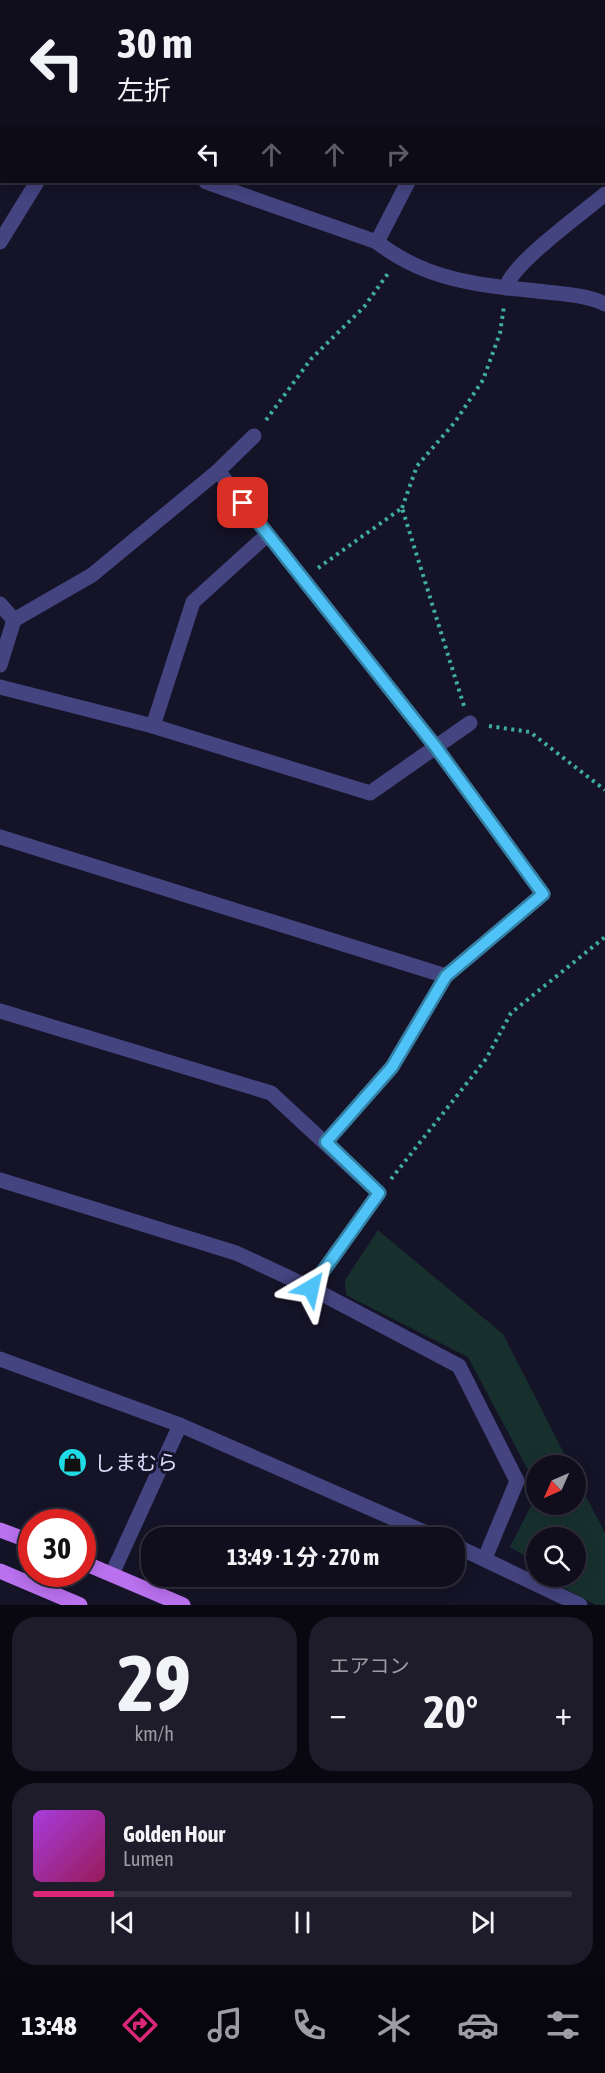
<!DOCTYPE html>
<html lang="ja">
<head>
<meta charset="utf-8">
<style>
	body { margin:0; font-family:"Asap Condensed","Noto Sans JP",sans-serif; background:#1e1c2a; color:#f1f3f6; height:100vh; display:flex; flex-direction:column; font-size:22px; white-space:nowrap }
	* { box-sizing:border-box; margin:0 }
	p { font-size:20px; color:#9c9ca4 }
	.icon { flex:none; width:33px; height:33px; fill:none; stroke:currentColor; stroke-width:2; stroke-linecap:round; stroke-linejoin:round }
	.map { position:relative; height:1605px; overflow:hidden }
	.sheet { display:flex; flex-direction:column; gap:12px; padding:12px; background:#090810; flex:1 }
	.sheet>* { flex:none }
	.banner { position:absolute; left:0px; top:0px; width:606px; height:183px; box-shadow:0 3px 15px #0003,0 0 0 2px #302e3b; background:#100e1d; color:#f1f3f6; overflow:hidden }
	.needle { width:39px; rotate:225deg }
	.tools { position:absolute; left:526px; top:1455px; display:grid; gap:12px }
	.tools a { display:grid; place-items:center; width:60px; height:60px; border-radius:50%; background:#100e1d; box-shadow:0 3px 15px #0003,0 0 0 2px #302e3b; font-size:30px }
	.speed { position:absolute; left:18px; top:1509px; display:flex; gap:12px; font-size:30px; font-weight:700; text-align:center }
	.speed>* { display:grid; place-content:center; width:78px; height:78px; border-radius:50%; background:#100e1d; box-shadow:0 3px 15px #0003,0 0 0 2px #302e3b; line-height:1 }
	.speed .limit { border:9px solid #d22; background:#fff; color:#111 }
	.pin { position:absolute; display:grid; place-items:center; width:51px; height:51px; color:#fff; margin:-26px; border-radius:12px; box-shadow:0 3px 9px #0006 }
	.me { position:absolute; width:66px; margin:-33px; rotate:36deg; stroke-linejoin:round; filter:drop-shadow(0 0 4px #0008) }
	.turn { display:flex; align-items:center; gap:21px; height:126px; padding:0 18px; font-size:27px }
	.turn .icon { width:78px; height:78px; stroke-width:2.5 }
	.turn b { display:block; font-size:42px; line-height:51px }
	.lanes { display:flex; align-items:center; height:57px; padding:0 18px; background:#0003; justify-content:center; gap:30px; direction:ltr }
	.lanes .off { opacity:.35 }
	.big { font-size:45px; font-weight:700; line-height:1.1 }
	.sheet .tile { flex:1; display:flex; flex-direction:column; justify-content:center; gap:9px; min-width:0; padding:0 21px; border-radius:24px; background:#1e1c2a }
	.sheet .dial { align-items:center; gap:0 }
	.dial b { font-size:78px; line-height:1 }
	.song { display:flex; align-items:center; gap:18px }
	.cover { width:72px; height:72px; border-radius:9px; background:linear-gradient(135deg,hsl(280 70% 55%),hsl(330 70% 35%)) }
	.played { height:6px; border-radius:3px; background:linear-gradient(90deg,#db2777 15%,#302e3b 15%) }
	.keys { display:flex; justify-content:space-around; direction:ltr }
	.heat { display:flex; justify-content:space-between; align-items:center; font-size:33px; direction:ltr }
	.sheet .tiles { flex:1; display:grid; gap:12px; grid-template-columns:1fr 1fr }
	.tile:last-child { grid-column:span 2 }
	.trip { position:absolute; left:141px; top:1527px; width:324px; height:60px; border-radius:24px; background:#100e1d; box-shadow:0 3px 15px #0003,0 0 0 2px #302e3b; font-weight:700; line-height:60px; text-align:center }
	.menu { display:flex; height:96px; justify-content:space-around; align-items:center; background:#06060c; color:#9c9ca4 }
	.menu .icon { width:42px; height:42px }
	.menu .current { color:#db2777 }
	.menu b { font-size:27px; color:#f1f3f6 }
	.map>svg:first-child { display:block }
</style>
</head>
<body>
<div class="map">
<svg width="605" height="1605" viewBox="0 0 605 1605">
	<rect width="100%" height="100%" fill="#151327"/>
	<g fill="#17302e">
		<polygon points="378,1230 503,1334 570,1465 537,1466 537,1487 468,1357 346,1295 345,1280"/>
		<polygon points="576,1477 605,1533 605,1605 596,1605 542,1577 576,1576 576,1538 537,1538 537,1574 528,1569 532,1560 510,1547 537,1494 537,1504 576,1504"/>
	</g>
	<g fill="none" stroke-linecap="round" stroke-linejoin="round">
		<g stroke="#3faca1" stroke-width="4" stroke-dasharray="3 4.5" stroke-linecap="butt">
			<polyline points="266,420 311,359 364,307 389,272"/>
			<polyline points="402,508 417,466 455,422 483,380 500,333 504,306"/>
			<polyline points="318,568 402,508 464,706"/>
			<polyline points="489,726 530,732 605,790"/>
			<polyline points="391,1179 486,1059 511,1013 605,937"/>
		</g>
		<g stroke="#444480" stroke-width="15">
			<polyline points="508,0 509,2"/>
			<polyline points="0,35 2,36"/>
			<polyline points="604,142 605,143"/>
			<path d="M206 182 377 242C425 280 478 285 537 291 560 294 584 294 605 304"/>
			<polyline points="0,242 37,182"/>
			<polyline points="377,242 408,182"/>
			<path d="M506 288C511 264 583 213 605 194"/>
			<polyline points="218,471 254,436"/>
			<polyline points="0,604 14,620"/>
			<polyline points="0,665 14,620 92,575 218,471 435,746 543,894 446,976 392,1067 326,1142"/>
			<polyline points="0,687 153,726 370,793 470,723"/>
			<polyline points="153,726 193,602 267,535"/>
			<polyline points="0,837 446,976"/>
			<polyline points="0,1011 271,1093 379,1193 311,1288 459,1366 517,1481 485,1558"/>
			<polyline points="0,1180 236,1253 311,1288"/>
			<polyline points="0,1359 180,1425 438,1538"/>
			<polyline points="454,1545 580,1605"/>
			<polyline points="112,1574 180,1425"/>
		</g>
		<g stroke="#b971ee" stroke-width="15">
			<polyline points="0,1530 32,1542"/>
			<polyline points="82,1562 183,1605"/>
			<polyline points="0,1571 80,1605"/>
		</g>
	</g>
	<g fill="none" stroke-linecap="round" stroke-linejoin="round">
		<defs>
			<polyline id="route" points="243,503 435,746 543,894 446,976 392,1067 326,1142 379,1193 311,1288"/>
		</defs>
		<use href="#route" stroke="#337fa1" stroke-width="15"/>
		<use href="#route" stroke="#4fc3f7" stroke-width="10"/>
	</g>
	<defs>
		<symbol id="shop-disc" viewBox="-11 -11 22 22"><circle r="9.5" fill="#20dae4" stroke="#151327"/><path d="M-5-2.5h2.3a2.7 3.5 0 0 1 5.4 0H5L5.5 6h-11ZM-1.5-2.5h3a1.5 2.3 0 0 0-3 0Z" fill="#111"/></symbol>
	</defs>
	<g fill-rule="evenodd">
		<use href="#shop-disc" x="56" y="1446" width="33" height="33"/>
	</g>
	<g text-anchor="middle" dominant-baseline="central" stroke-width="6" stroke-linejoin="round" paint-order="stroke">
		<g font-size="21" fill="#dfddfb" stroke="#151327" text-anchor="start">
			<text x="94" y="1462">しまむら</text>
		</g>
	</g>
</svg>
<div class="tools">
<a><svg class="needle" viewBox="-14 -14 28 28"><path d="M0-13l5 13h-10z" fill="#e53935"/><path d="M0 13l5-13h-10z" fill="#9c9ca4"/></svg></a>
<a><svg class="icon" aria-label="search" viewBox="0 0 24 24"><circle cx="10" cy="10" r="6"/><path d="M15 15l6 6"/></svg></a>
</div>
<div class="speed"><div class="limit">30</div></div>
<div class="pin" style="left:243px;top:503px;background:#d93025"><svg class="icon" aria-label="arrive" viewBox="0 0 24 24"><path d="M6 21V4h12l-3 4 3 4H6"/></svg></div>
<svg class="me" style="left:311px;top:1288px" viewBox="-20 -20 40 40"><path d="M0-17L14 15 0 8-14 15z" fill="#4fc3f7" stroke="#fff" stroke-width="4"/></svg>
<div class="trip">13:49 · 1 分 · 270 m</div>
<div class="banner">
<div class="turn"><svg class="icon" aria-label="left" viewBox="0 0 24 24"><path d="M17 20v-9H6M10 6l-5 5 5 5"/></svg><div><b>30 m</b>左折</div></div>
<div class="lanes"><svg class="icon" aria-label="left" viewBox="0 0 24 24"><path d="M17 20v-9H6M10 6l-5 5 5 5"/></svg><svg class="icon off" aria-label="ahead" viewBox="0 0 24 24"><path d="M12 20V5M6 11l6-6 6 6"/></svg><svg class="icon off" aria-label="ahead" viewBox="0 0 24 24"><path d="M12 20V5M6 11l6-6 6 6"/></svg><svg class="icon off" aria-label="right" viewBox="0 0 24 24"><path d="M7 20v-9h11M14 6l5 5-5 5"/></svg></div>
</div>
</div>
<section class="sheet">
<div class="tiles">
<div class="tile dial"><b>29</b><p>km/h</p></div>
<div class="tile"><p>エアコン</p>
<div class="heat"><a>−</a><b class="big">20°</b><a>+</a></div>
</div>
<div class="tile">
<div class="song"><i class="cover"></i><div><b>Golden Hour</b><p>Lumen</p></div></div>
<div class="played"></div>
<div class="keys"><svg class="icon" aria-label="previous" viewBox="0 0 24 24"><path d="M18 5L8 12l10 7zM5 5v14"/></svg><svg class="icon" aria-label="pause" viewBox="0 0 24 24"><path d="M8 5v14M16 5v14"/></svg><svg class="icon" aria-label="next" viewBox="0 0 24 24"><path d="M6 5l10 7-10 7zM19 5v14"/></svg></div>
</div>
</div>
</section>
<nav class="menu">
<b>13:48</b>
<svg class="icon current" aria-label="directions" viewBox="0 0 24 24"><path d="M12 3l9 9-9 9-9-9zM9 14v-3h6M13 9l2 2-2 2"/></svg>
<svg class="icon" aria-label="music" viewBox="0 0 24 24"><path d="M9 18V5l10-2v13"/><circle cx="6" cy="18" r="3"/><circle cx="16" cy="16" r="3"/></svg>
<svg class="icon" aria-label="phone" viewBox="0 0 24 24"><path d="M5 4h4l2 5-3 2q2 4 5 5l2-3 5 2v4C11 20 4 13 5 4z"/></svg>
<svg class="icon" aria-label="climate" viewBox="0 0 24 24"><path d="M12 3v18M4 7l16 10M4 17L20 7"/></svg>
<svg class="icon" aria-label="car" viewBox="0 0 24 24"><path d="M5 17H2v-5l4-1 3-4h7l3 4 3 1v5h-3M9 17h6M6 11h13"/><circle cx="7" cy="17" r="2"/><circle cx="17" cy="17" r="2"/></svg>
<svg class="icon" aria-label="filters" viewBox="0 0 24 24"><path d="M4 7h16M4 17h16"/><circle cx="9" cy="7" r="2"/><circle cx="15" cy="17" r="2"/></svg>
</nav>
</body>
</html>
